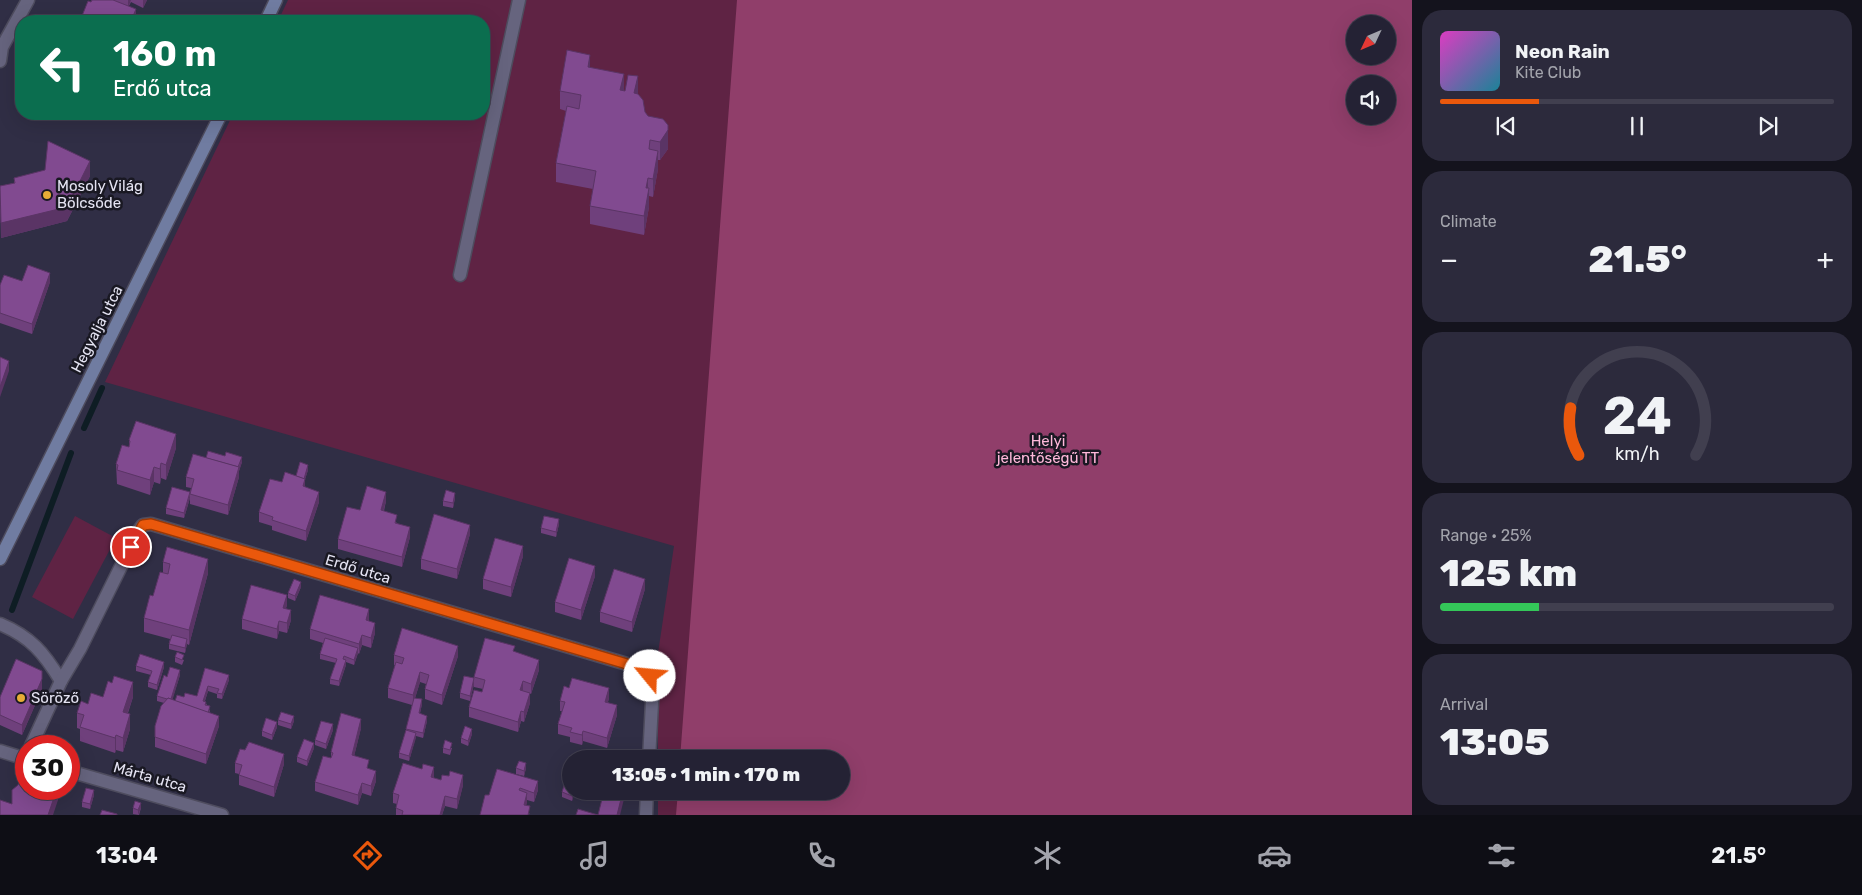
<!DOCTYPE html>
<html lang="en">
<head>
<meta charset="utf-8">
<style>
	body { margin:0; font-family:Rubik,sans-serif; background:#2c2a3c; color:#f1f3f6; height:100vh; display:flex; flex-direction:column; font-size:19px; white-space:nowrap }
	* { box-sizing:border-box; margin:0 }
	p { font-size:16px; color:#a3a4ac }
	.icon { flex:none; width:28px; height:28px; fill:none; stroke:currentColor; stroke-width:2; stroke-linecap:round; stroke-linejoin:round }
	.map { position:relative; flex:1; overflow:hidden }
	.drawer { display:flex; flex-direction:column; gap:10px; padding:10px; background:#14131d; width:450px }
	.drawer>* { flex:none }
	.hud { position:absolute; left:15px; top:15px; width:475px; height:105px; border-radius:20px; box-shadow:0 5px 20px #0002,0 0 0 1px #413f4f; background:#0b6e4f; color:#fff; overflow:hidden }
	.needle { width:32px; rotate:226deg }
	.fabs { position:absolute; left:1346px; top:15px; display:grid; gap:10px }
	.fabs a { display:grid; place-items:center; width:50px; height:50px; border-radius:50%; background:#242234; box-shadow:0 5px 20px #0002,0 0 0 1px #413f4f; font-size:25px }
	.speed { position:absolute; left:15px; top:735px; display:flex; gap:10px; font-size:25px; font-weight:700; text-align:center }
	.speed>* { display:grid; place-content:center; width:65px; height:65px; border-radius:50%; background:#242234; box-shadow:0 5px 20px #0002,0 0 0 1px #413f4f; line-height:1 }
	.speed .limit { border:8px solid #d22; background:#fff; color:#111 }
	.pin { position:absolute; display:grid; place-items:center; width:42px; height:42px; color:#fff; margin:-21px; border:2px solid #fff; border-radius:50%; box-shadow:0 1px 5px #0007 }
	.me { position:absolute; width:55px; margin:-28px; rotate:298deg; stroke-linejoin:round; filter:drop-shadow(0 0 4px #0008) }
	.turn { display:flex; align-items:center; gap:18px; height:105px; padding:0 15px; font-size:22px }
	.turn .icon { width:65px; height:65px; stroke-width:2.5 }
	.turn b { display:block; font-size:35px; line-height:42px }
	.big { font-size:38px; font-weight:800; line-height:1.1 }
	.drawer .widget { flex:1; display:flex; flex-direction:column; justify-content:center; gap:8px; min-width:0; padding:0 18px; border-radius:20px; background:#2c2a3c }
	.drawer .dial { align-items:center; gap:0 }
	.dial svg { height:130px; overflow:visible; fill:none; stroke:#413f4f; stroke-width:7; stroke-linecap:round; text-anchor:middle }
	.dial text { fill:#f1f3f6; stroke:none }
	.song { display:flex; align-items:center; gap:15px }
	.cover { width:60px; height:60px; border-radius:8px; background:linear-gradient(135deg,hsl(310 70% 55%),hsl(190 70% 35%)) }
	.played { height:5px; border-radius:2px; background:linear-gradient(90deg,#ea580c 25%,#413f4f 25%) }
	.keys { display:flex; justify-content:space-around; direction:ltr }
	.heat { display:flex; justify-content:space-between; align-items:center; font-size:28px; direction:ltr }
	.charge { height:8px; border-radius:4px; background:linear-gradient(90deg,#34c759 25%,#413f4f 0) }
	.trip { position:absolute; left:562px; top:750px; width:288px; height:50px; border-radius:25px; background:#242234; box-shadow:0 5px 20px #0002,0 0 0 1px #413f4f; font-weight:800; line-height:50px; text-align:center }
	.tab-bar { display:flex; height:80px; justify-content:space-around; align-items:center; background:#0e0e15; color:#a3a4ac }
	.tab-bar .icon { width:35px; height:35px }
	.tab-bar .selected { color:#ea580c }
	.tab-bar b { font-size:22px; color:#f1f3f6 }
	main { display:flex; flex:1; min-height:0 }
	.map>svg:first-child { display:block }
</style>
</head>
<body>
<main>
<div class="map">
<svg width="1412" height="815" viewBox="0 0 1412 815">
	<rect width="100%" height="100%" fill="#302e45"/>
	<g fill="#5f2344" fill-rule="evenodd">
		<path d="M288 0H1412V815H658V791H841V759H658V653L674 546 105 382 233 114H484V21H278ZM1355 24H1388V56H1355ZM1355 84H1388V116H1355Z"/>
		<polygon points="75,516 116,538 73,619 32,597"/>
	</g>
	<path fill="#903e6a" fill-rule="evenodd" d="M737 0H1412V815H676L678 791H841V759H680ZM1355 24H1388V56H1355ZM1355 84H1388V116H1355Z"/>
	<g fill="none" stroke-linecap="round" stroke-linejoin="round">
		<g stroke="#0e1d24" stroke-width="6">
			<polyline points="84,428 102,388"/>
			<polyline points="12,610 71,453"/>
		</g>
		<defs>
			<g id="lane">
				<polyline points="460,275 519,0"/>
				<path d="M0 624C31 637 44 653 61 681L31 746"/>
			</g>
			<g id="street">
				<polyline points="0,61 2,47 28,0"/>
				<polyline points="61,681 80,649 139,530 143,525 151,524 644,669 650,676 653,684 649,759"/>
				<polyline points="0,751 26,759"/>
				<polyline points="69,771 222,815"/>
				<polyline points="646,815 647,791"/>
			</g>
			<g id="secondary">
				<polyline points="266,21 276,0"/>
				<polyline points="0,559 221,114"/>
			</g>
		</defs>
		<use href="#lane" stroke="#4e4c5e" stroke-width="15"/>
		<use href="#street" stroke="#4e4c5e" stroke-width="15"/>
		<use href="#secondary" stroke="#4e4c5e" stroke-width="15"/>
		<use href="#lane" stroke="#66647e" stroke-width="12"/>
		<use href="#street" stroke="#66647e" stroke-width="12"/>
		<use href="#secondary" stroke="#707ca1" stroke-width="12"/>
	</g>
	<g fill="#6f407c">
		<polygon points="92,0 147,0 143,8 131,2 129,6 136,21 91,2"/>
		<polygon points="590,67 624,91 638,94 645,112 668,149 660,160 658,160 658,169 653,197 649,196 649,207 644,235 590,224 590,206 593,189 556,182 556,163 566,111 560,109 560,91"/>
		<polygon points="90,176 67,221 1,238 0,186 14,183 14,178"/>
		<polygon points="50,282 32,334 0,323 0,285"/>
		<polygon points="129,440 176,448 166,480 161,478 160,484 154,482 150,495 117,484 116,464 129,447"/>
		<polygon points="206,458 242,462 239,471 239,477 228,515 190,504 190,498 184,518 166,514 166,508 190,492 191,488 186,487 186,477"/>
		<polygon points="308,470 305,479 305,487 319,502 306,541 272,530 272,526 259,522 259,512 282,482"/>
		<polygon points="455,498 453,508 443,506 443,501"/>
		<polygon points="386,501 384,511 397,523 410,537 402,567 338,549 338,539 360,510"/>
		<polygon points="559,524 556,537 541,533 541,528"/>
		<polygon points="470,534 457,579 421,569 421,559"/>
		<polygon points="523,556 511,597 483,589 483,579"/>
		<polygon points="163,562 208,573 189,645 187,644 185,653 169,649 169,644 170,639 144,632 144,618 163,572"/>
		<polygon points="595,576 581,620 555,612 555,602"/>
		<polygon points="301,587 295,601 288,598 288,593"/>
		<polygon points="645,589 632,632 600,622 600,612"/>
		<polygon points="287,605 286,608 291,620 287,633 279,631 277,639 242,629 242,619"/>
		<polygon points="369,619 369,621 375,633 371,648 362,645 359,654 358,653 354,665 346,662 346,665 339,686 330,684 330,679 336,663 320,659 320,654 323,643 310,639 310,629"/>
		<polygon points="515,652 539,670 531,694 523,691 530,703 524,722 521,721 518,732 469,717 469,707 482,692 483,689 474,687 474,684 470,701 460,698 460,693 474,678 474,677"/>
		<polygon points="394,655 458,656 442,705 425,699 425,689 426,684 420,682 415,698 422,704 420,713 427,721 423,738 416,736 409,761 399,758 399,753 406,731 412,705 388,698 388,688 395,665 394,665"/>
		<polygon points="175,657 184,660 182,665 175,662"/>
		<polygon points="136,666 164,667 157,690 148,687 148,682 151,675 136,671"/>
		<polygon points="205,668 229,680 222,699 217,698 217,694 208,691 205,701 210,711 209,713 219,726 206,764 155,747 155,726 164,703 157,701 157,696 167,677 180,675 172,700 175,701 184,697 197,696"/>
		<polygon points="42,689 22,735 0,725 0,697"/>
		<polygon points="103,697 133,697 128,713 130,729 123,752 116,750 115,753 80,741 80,729 77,728 77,713 88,704"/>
		<polygon points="609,698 608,702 617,715 607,748 583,741 582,745 570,742 570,737 558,734 558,724 562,711 560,711 560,701"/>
		<polygon points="278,720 294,721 291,729 278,725"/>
		<polygon points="277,727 272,740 262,736 262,731"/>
		<polygon points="361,728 354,756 369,769 376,781 371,796 362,793 358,805 315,791 315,782 331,758 331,752"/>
		<polygon points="333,730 326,749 315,745 315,740"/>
		<polygon points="472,734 468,746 461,743 461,738"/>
		<polygon points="314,748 307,766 297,762 297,757"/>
		<polygon points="443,748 452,748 450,755 443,753"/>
		<polygon points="235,763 284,764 274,797 239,785 239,774 235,773"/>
		<polygon points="516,768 526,768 524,776 516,774"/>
		<polygon points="497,769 538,790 534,802 527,800 526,805 530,815"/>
		<polygon points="434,777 434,778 441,780 463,785 457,809 445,806 442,815 396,815 396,808 397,804 393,803 393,793"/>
		<polygon points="575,791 572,801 562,797 562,792"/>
		<polygon points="94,795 90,809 82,807 82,802"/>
		<polygon points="133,808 141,808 139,815 133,814"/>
	</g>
	<g fill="#5a3465">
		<polygon points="128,0 131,0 128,8"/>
		<polygon points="143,0 147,0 143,8"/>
		<polygon points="136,9 136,21 131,21"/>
		<polygon points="590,55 590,74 588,67"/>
		<polygon points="624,74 624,92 620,90"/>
		<polygon points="638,76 638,95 634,93"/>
		<polygon points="668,130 668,149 660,160 660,142"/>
		<polygon points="658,151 658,169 653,197 653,179"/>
		<polygon points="90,161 90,176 67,221 1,238 1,223"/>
		<polygon points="648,178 648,194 649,188 649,207 644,235 644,216 646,188"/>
		<polygon points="50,273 50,282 32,334 32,324"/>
		<polygon points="9,361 9,371 0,397 0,387"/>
		<polygon points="176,434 176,448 166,480 166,465"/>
		<polygon points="242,457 242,462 239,471 239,477 228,515 228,505"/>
		<polygon points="161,463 161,478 160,484 160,469"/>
		<polygon points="308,465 308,470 304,483 305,479 305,489 303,496 302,483"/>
		<polygon points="154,467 154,482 150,495 150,480"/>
		<polygon points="319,492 319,502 306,541 306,531"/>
		<polygon points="386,492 386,501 381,520 381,510"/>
		<polygon points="455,493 455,498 453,508 453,503"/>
		<polygon points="190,494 190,498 184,518 184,513"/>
		<polygon points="559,519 559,524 556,537 556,532"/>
		<polygon points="470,525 470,534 457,579 457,569"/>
		<polygon points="410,527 410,537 402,567 402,557"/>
		<polygon points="523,546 523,556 511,597 511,587"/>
		<polygon points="208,559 208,573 189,645 189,630"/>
		<polygon points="595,566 595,576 581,620 581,610"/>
		<polygon points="645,579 645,589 632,632 632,622"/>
		<polygon points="301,582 301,587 295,601 295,596"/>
		<polygon points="287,595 287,605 283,618 283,608"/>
		<polygon points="369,609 369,619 366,630 366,620"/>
		<polygon points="291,610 291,620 287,633 287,623"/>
		<polygon points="279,621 279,631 277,639 277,629"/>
		<polygon points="375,623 375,633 371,648 371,638"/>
		<polygon points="362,635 362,645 359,654 359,644"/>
		<polygon points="187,639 187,644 185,653 185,648"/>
		<polygon points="458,646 458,656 442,705 442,695"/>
		<polygon points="358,648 358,653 354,665 354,660"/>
		<polygon points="346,660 346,665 339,686 339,681"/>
		<polygon points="539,660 539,670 531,694 531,684"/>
		<polygon points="164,662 164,667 157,690 157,685"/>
		<polygon points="180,670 180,675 171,705 171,700"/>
		<polygon points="420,672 420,682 413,705 413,695"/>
		<polygon points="229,675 229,680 222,699 222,694"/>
		<polygon points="42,679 42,689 22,735 22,725"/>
		<polygon points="474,679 474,684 470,701 470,696"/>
		<polygon points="523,681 523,691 520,690"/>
		<polygon points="133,682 133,697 123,726 123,712"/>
		<polygon points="208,686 208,691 203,706 203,701"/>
		<polygon points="609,688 609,698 605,712 605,702"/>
		<polygon points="530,693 530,703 524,722 524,712"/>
		<polygon points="422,699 422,704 419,718 419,713"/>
		<polygon points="617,705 617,715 607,748 607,738"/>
		<polygon points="521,711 521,721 518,732 518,722"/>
		<polygon points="130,714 130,729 123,752 123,738"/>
		<polygon points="219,716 219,726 206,764 206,754"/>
		<polygon points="294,716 294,721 291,729 291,724"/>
		<polygon points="427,716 427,721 423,738 423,733"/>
		<polygon points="361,719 361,728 352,765 352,755"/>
		<polygon points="277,722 277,727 272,740 272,735"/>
		<polygon points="333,724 333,730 326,749 326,744"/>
		<polygon points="472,729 472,734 468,746 468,741"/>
		<polygon points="583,731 583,741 582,745 582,735"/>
		<polygon points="416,733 416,738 409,761 409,756"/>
		<polygon points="116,735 116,750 115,753 115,738"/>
		<polygon points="314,743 314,748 307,766 307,761"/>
		<polygon points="284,754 284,764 274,797 274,787"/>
		<polygon points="526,763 526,768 524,776 524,771"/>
		<polygon points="434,767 434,777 431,787 431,777"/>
		<polygon points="376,771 376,781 371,796 371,786"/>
		<polygon points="463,775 463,785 457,809 457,799"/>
		<polygon points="538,781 538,790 534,802 534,793"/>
		<polygon points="362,783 362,793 358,805 358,795"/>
		<polygon points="57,789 58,789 58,800 53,815 48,815"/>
		<polygon points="94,790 94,795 90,809 90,804"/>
		<polygon points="573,791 575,791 572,801 572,796"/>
		<polygon points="623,791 624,799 620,815 617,815"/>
		<polygon points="527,793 527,803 524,815 524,805"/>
		<polygon points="445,796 445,806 442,815 440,815"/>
		<polygon points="141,803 141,808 138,815 138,810"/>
	</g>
	<g fill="#814a90" stroke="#5a3465">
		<polygon points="92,0 113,0 136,9 131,21 80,21 88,1 91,2"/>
		<polygon points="567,50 590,55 588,67 624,74 620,90 625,91 628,75 638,76 634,93 638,94 643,100 645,112 648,116 663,119 668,125 668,130 660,142 650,140 649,149 658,151 653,179 648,178 646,188 649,188 644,216 590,206 596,171 556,163 567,106 579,109 581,95 560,91"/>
		<polygon points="48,141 90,161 67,207 1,223 0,186 15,183 14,178 45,170"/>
		<polygon points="28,265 50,273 32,324 0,313 0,285 4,275 22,281"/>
		<polygon points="0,357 9,361 0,387"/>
		<polygon points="136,421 176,434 166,465 161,463 160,469 154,467 150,480 117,470 118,465 116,464 122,445 129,447 130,441 129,440"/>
		<polygon points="208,451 225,456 226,452 242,457 238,467 206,458"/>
		<polygon points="193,454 239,467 228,505 190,494 194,479 186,477"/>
		<polygon points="300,462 308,465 304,479 296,476"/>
		<polygon points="285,472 305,479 303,486 319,492 306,531 272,520 273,517 259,512 270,479 282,482"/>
		<polygon points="367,486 386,492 381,510 397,515 395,523 410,527 402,557 338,539 347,507 360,510"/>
		<polygon points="172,487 190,492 184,513 166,508"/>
		<polygon points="446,490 455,493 453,503 443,501"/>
		<polygon points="434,514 470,525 457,569 421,559"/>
		<polygon points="544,516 559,519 556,532 541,528"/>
		<polygon points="495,538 523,546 511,587 483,579"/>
		<polygon points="167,547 208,559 189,630 144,618 150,595 153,596 160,572 168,574 170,564 163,562"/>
		<polygon points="569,558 595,566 581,610 555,602"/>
		<polygon points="614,569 645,579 632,622 600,612"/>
		<polygon points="294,579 301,582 295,596 288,593"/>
		<polygon points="251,585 287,595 283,608 291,610 287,623 279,621 277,629 242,619"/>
		<polygon points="320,595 369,609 366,620 375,623 371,638 362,635 359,644 310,629"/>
		<polygon points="402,628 458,646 442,695 425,689 429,675 420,672 413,695 388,688 396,662 402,664 404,658 394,655"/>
		<polygon points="172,635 187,639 185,648 169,644"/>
		<polygon points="325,638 358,648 354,660 344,656 343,659 346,660 339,681 330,679 337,659 320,654"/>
		<polygon points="485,638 515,646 513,651 539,660 531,684 523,681 520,690 530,693 524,712 521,711 518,722 469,707 474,690 482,692 485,680 474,677"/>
		<polygon points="177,652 184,655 182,660 175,657"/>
		<polygon points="140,654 164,662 157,685 148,682 152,671 136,666"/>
		<polygon points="16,659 42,671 42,679 22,725 0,715 0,697"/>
		<polygon points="170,667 180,670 171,699 168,698 167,699 157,696 164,675 167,677"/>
		<polygon points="205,668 229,675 222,694 217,693 219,689 208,686 203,701 206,702 205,705 210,706 208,713 175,701 177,695 184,697 185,693 197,696"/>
		<polygon points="114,676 133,682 123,712 130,714 123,738 116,735 115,738 80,727 84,715 77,713 81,701 88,704 91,693 103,697 108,681 112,683"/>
		<polygon points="464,676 474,678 470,696 460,693"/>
		<polygon points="572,678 609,688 605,702 617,705 607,738 583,731 582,735 570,732 572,728 558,724 565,702 560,701 564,686 569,688"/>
		<polygon points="168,698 219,716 206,754 155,737 155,726 161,706"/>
		<polygon points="414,698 422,699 419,713 427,716 423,733 406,729"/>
		<polygon points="281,712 294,716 291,724 278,720"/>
		<polygon points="341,713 361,719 352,755 369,760 367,768 376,771 371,786 362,783 358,795 315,782 323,756 331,758 333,753 331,752"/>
		<polygon points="266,718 277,722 272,735 262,731"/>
		<polygon points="321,721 333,724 326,744 315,740"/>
		<polygon points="465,726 472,729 468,741 461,738"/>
		<polygon points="406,730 416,733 409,756 399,753"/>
		<polygon points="304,739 314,743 307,761 297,757"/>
		<polygon points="445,740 452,743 450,750 443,748"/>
		<polygon points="249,742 284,754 274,787 239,775 242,765 235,763 240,749 245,750"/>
		<polygon points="519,761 526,763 524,771 516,768"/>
		<polygon points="403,763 422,769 423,764 434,767 431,777 441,780 442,775 449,776 450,771 463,775 457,799 445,796 440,815 402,815 403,811 396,808 399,795 393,793"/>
		<polygon points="497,769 538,781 534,793 520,788 519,790 527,793 524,805 530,806 528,815 480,815 485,795 489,795"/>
		<polygon points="22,774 26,775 26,789 57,789 48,815 0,815 0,800 12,804 12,790 18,785"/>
		<polygon points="567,776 571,777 571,791 573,791 572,796 562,792"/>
		<polygon points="86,788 94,790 90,804 82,802"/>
		<polygon points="604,791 623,791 617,815 576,815 578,809 598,815"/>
		<polygon points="135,801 141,803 138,810 133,808"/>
		<polygon points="102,810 117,814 117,815 100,815"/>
	</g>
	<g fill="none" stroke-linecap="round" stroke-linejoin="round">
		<defs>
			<polyline id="route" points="131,547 143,525 151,524 644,669 650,676"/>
		</defs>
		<use href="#route" stroke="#983908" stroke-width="12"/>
		<use href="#route" stroke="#ea580c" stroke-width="9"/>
	</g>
	<g fill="#e7ac36" stroke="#191822" stroke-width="2">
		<circle cx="47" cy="195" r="5"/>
		<circle cx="21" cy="698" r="5"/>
	</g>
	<g text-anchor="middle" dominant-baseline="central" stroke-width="5" stroke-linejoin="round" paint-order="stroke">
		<g font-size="15" fill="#e5e4f3" stroke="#191822" text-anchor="start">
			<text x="57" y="186">Mosoly Világ<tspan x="57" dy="17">Bölcsőde</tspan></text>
			<text x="31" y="698">Söröző</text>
		</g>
		<g font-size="15" fill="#e5e4f3" stroke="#191822">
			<text transform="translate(97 329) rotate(-63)">Hegyalja utca</text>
			<text transform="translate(358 569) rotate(17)">Erdő utca</text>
			<text transform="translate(150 777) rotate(16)">Márta utca</text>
		</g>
		<g font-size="15" fill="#ffb8da" stroke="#191822">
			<text x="1048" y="441">Helyi<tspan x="1048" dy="17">jelentőségű TT</tspan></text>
		</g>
	</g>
</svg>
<div class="fabs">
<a><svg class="needle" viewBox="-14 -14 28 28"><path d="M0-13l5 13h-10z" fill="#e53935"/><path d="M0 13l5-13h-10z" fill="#a3a4ac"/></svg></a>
<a><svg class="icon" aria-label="sound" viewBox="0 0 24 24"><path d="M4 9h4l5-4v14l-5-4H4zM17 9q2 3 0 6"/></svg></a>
</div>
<div class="speed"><div class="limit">30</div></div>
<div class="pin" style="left:131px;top:547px;background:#d93025"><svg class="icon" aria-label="arrive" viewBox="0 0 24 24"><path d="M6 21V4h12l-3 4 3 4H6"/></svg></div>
<svg class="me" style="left:650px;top:676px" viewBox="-20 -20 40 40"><circle r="19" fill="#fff"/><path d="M0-13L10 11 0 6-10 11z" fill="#ea580c"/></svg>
<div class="trip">13:05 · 1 min · 170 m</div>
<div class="hud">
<div class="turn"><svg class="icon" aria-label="left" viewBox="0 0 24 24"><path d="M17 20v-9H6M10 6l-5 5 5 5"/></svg><div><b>160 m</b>Erdő utca</div></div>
</div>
</div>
<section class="drawer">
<div class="widget">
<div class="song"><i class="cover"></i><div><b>Neon Rain</b><p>Kite Club</p></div></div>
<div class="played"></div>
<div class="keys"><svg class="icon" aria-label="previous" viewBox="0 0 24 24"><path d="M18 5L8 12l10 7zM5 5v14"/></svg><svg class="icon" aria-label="pause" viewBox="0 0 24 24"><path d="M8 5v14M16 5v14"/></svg><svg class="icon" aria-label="next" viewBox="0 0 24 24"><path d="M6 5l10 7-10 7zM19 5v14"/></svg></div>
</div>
<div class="widget"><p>Climate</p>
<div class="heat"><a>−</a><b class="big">21.5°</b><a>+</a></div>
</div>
<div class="widget dial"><svg viewBox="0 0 100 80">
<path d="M14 69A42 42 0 1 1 86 69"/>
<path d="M14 69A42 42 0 0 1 9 40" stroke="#ea580c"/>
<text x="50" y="56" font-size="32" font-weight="700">24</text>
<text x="50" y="72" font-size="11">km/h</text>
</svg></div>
<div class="widget"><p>Range · 25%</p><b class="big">125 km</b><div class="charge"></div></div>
<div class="widget"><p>Arrival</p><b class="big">13:05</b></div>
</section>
</main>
<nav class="tab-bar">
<b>13:04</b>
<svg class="icon selected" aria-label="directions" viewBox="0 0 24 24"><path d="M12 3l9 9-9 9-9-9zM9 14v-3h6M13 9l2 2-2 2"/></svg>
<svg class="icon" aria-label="music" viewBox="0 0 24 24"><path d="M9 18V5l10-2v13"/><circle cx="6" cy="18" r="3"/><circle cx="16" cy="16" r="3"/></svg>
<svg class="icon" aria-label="phone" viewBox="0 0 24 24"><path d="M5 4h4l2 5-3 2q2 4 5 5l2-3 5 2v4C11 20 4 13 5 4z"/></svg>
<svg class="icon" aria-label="climate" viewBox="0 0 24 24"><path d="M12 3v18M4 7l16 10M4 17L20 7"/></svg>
<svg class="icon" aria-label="car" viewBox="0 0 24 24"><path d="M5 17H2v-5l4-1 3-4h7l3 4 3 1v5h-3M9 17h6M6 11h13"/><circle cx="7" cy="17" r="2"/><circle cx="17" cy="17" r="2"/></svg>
<svg class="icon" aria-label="filters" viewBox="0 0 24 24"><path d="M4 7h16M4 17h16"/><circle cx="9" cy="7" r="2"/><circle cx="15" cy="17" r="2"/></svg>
<b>21.5°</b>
</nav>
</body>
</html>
